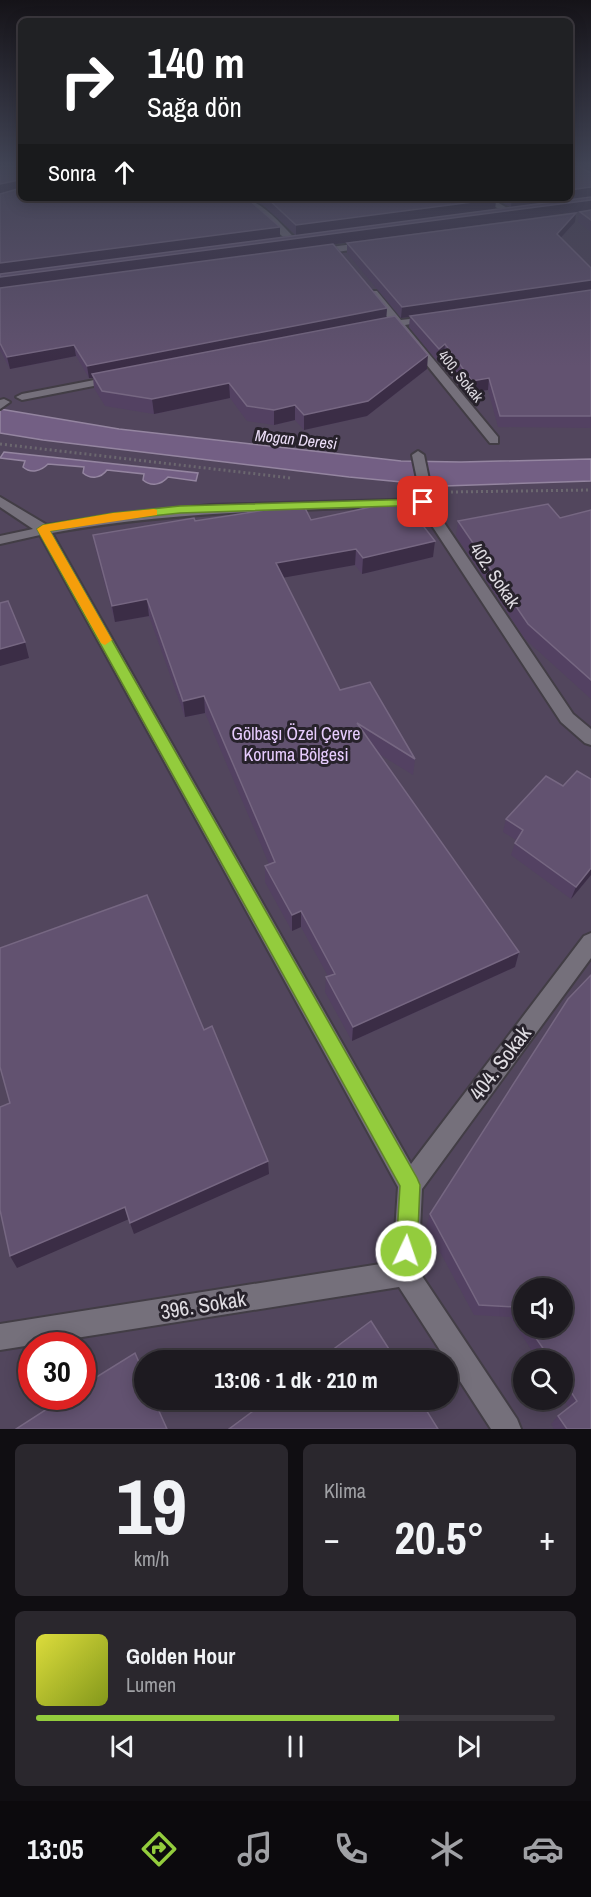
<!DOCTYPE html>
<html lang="tr">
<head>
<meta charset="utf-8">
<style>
	body { margin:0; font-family:"Archivo Narrow",sans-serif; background:#2a272d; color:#f1f3f6; height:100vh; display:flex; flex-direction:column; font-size:22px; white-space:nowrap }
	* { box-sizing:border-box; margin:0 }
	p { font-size:20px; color:#a0a1a5 }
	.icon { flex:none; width:33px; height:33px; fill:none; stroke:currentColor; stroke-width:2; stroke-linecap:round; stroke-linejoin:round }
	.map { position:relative; height:1429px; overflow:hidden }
	.panel { display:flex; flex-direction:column; gap:15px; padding:15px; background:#100e12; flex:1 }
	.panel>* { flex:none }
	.top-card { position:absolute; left:18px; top:18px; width:555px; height:183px; border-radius:9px; box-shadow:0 3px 15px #0003,0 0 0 2px #3b383e; background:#202124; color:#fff; overflow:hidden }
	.fabs { position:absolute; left:513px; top:1278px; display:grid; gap:12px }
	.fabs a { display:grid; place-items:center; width:60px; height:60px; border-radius:50%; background:#1d1a20; box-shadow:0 3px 15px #0003,0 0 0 2px #3b383e; font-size:30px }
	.speed { position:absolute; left:18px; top:1332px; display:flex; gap:12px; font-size:30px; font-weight:700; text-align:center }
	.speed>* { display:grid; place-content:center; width:78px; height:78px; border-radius:50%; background:#1d1a20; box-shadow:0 3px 15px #0003,0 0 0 2px #3b383e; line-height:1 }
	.speed .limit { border:9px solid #d22; background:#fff; color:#111 }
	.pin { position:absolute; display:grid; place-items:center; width:51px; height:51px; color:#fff; margin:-26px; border-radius:12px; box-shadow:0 3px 9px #0006 }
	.me { position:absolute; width:66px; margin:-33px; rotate:3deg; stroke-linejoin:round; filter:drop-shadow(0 0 4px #0008) }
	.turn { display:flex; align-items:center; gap:21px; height:126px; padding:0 30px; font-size:27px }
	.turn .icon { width:78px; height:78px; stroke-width:2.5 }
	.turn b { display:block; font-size:42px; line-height:51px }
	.then { display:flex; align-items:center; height:57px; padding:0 30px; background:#0003; gap:12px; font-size:22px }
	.big { font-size:45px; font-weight:800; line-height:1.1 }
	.panel .tile { flex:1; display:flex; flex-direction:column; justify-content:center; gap:9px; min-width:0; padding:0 21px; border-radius:9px; background:#2a272d }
	.panel .dial { align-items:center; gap:0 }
	.dial b { font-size:78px; line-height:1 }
	.song { display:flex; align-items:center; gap:18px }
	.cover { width:72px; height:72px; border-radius:9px; background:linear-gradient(135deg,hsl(60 70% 55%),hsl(70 70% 35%)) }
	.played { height:6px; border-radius:3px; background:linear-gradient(90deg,#93cc3d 70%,#3b383e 70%) }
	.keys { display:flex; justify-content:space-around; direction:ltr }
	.heat { display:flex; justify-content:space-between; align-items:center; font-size:33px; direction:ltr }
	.panel .tiles { flex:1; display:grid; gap:15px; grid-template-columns:1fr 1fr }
	.tile:last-child { grid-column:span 2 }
	.trip { position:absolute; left:134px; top:1350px; width:324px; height:60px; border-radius:30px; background:#1d1a20; box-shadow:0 3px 15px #0003,0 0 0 2px #3b383e; font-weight:800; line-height:60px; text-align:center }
	.menu { display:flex; height:96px; justify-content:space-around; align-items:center; background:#0c0a0d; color:#a0a1a5 }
	.menu .icon { width:42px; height:42px }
	.menu .selected { color:#93cc3d }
	.menu b { font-size:27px; color:#f1f3f6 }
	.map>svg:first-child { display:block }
</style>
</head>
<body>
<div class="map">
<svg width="591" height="1429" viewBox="0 0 591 1429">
	<rect width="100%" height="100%" fill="#27222b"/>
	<path fill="#52465d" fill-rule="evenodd" d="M0 166 21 198H570V166H591V1429H0ZM524 1288H562V1328H524ZM32 1346H82V1396H32ZM144 1360H447V1400H144ZM524 1360H562V1400H524Z"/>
	<g fill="#735f84" stroke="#9485a0" stroke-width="1.5">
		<polygon points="0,409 119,429 401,461 461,462 591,459 591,481 444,486 349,477 43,440 0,433"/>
		<path d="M4 452 198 473 196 481 168 477C161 485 151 487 143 480L144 474 107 470C101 478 91 480 83 473L84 467 48 464C41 471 31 474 23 467L25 461 0 458Z"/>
	</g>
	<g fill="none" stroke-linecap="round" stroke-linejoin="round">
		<defs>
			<g id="pedestrian">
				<polygon points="4,399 10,402 0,409 0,400"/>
				<polygon points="418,451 424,455 431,489 425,493 419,489 412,455"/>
			</g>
			<g id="minor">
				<path d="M239 198C261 198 282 226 297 240V244H291Z"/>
				<polygon points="480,198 490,198 516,213 509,215"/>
				<polygon points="369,291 377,291 401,320 434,316 434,320 405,325 498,437 498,443 490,443 396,327 374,329 374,325 391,322 369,295"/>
				<polygon points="115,376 119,377 119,381 22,400 16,397 22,394"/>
				<path d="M0 497 47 525 105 516 210 505 428 499 573 714 591 729V745L585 743 561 722 419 506C296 510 173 511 52 533L411 1164 584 936 591 933V958L422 1189 418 1270 517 1419 521 1429H491L399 1287 0 1350V1324L393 1262 398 1187 40 535 0 544V536L33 529 0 507Z"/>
			</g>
			<polygon id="tertiary" points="368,242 371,243 371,247 316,255 311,252 316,249"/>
		</defs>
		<use href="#pedestrian" stroke="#423d45" stroke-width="4"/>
		<use href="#minor" stroke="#423d45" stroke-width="4"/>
		<use href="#tertiary" stroke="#423d45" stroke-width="4"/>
		<g stroke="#6b676f" stroke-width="3" stroke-dasharray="2 3" stroke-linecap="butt">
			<polyline points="0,444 291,478"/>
			<polyline points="451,492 591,490"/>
		</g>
		<use href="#pedestrian" fill="#75707b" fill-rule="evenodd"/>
		<use href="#minor" fill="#75707b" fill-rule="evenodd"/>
		<use href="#tertiary" fill="#75707b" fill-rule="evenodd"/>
	</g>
	<g fill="#534162" fill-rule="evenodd">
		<polygon points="0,166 280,227 280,237 296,235 264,206 250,198 570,198 591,173 591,197 511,207 496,199 495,209 591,197 591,232 578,222 580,212 589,210 334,244 387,308 386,317 427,369 367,416 304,430 295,420 274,425 247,421 230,398 154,414 105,406 94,388 93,378 89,378 76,356 10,369 0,350"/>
		<polygon points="575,222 561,238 591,268 591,428 498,427 488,390 470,392 444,355 437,361 409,327 410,316 401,318 347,253 347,243"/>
		<polygon points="591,510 591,699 525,639 456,536 458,521 560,518"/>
		<polygon points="311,520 433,557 362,574 355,565 283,577 340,690 415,759 413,775 379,754 519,952 515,967 352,1041 325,992 326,977 328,976 301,927 292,931 265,882 265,866 269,864 205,713 185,717 149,616 115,622 96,551 93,535 195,521"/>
		<polygon points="506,819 591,875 571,899 511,855 516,840 503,832"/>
		<path d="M568 999 591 1429H554L551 1424 558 1416 569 1408 562 1398V1360H538L510 1317 474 1315 426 1226 430 1214ZM524 1288 562 1328H524Z"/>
	</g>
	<g fill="#3b2d46">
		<polygon points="19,180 21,190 0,194 0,184"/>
		<polygon points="591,187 591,197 511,207 512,198 570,198 570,190"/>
		<polygon points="496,199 495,209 296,236 296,225"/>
		<polygon points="591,200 591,210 0,289 0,277"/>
		<polygon points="576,213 575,222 555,244 557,234"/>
		<polygon points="280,227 280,238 0,275 0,263"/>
		<polygon points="591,280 591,290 401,318 402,307"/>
		<polygon points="387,308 386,320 92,374 93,378 89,378 87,366"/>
		<polygon points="445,344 444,355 437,361 439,349"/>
		<polygon points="74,345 76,356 10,369 7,357"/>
		<polygon points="428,355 427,369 367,416 304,430 304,415"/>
		<polygon points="489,378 488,390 470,392 472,381"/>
		<polygon points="229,383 230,398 154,414 152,399"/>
		<polygon points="295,405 295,420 274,425 274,410"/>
		<polygon points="435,541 433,557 362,574 363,558"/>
		<polygon points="356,549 355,565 276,579 276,563"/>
		<polygon points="147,599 149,616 115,622 112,606"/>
		<polygon points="25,642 29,658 0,666 0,649"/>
		<polygon points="204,696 205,713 185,717 183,701"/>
		<polygon points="591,868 591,875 571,899 576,887"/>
		<polygon points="301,911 301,927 292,931 292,915"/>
		<polygon points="519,952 515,967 352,1041 353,1027"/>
		<polygon points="268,1161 269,1174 134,1234 130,1223"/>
		<polygon points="125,1207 129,1219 17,1268 10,1256"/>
	</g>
	<g fill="#625270" stroke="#766782" stroke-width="1.5">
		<polygon points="0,166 21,166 21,182 19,180 0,184"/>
		<polygon points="570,166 578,166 591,173 591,187 570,190"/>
		<polygon points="21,188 21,198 247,198 280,227 0,263 0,194"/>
		<polygon points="591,197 591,200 0,277 0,274"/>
		<polygon points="267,198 495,198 496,199 296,225"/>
		<polygon points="591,210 591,220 580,212"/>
		<polygon points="576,213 557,234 591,268 591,280 402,307 347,243"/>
		<polygon points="333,244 387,308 87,366 74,345 7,357 0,343 0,288"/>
		<polygon points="591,290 591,416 500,416 489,378 472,381 445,344 439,349 410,316"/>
		<polygon points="395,316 428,355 368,401 304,415 295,405 274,410 247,406 229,383 152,399 102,391 92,374"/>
		<polygon points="403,500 435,541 363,558 356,549 276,563 340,690 370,682 415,759 357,723 519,952 353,1027 326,977 335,974 301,911 292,915 265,866 275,862 204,696 183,701 147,599 112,606 93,535 194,518 195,521 303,504 311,520"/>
		<polygon points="548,504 560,518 591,510 591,680 528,624 458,521"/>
		<polygon points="8,601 25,642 0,649 0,603"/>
		<polygon points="577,771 591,779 591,868 576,887 515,843 523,830 506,819 546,776 563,786"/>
		<polygon points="147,895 204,1030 212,1026 268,1161 130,1223 125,1207 10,1256 0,1210 0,1107 10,1103 0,1067 0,948"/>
		<polygon points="591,975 591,1429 567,1429 558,1416 577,1401 562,1378 562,1360 551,1360 529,1328 562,1328 562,1288 524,1288 524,1319 515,1307 479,1305 430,1214 568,999"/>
		<polygon points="371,1321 396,1360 319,1360"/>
		<polygon points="135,1353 144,1374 144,1400 154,1400 167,1429 16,1429 67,1396 82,1396 82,1386"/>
		<polygon points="268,1400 420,1400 438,1429 229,1429"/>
	</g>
	<linearGradient id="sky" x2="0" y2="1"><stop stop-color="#151318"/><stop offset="0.45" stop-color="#414455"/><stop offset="1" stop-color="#414455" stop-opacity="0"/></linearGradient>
	<rect width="591" height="366" fill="url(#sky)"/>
	<polygon fill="#93cc3d" stroke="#608528" stroke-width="1.5" points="423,499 429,502 427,505 180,513 113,520 50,531 417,1178 420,1185 417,1251 414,1258 406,1261 399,1258 396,1251 400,1186 37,529 43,525 113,513 180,506"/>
	<polygon fill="#f59e0b" points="154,509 157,510 157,515 50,531 112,640 105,645 101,643 37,529 43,525 113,513"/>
	<g text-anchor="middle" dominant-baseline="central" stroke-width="6" stroke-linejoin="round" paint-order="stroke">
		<g font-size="15" fill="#e0dde3" stroke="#27222b">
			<text transform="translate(461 376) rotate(51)">400. Sokak</text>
		</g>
		<g font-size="16" font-style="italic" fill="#ecdef8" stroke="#27222b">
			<text transform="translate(296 439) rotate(6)">Mogan Deresi</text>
		</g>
		<g font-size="18" fill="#e0dde3" stroke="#27222b">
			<text transform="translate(495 575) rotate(56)">402. Sokak</text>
		</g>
		<g font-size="18" fill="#e7ccfe" stroke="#27222b">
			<text x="296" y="733">Gölbaşı Özel Çevre<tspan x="296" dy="21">Koruma Bölgesi</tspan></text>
		</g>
		<g font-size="21" fill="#e0dde3" stroke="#27222b">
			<text transform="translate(500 1063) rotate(-53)">404. Sokak</text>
			<text transform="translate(203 1305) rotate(-9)">396. Sokak</text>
		</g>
	</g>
</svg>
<div class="fabs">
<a><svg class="icon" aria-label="sound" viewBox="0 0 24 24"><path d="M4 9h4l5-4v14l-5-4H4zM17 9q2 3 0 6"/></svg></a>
<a><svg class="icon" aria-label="search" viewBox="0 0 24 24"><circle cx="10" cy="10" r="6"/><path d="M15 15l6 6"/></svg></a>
</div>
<div class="speed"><div class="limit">30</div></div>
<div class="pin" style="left:423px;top:502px;background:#d93025"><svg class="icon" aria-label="arrive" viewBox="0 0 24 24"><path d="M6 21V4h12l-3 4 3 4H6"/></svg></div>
<svg class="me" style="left:406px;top:1251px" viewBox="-20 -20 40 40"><circle r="17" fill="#93cc3d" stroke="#fff" stroke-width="3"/><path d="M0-11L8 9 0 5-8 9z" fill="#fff"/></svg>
<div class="trip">13:06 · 1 dk · 210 m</div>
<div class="top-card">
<div class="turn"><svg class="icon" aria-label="right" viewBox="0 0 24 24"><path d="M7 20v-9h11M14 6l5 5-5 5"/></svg><div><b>140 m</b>Sağa dön</div></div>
<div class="then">Sonra<svg class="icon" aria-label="ahead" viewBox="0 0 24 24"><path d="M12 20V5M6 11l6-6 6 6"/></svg></div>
</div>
</div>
<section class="panel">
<div class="tiles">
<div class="tile dial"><b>19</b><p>km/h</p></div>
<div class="tile"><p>Klima</p>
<div class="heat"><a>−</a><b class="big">20.5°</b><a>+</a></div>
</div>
<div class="tile">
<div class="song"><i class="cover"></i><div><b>Golden Hour</b><p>Lumen</p></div></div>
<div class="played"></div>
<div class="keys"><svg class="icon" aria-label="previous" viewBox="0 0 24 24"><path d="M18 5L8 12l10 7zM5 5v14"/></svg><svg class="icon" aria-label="pause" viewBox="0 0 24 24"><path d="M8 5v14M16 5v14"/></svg><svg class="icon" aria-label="next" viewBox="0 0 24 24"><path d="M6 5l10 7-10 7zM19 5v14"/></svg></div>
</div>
</div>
</section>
<nav class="menu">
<b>13:05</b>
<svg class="icon selected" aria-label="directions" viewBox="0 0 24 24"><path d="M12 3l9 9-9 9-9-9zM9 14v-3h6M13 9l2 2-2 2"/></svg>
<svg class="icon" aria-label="music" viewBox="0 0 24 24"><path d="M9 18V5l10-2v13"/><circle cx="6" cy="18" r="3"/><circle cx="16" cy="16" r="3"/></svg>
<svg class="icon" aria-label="phone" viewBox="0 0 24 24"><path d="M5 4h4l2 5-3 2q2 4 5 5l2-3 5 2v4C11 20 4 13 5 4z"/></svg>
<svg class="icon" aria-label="climate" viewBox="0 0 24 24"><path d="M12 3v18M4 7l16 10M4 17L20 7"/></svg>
<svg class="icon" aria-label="car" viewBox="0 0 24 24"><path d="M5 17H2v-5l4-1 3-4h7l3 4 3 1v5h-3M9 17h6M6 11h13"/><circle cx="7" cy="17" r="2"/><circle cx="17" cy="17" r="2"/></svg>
</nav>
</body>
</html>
